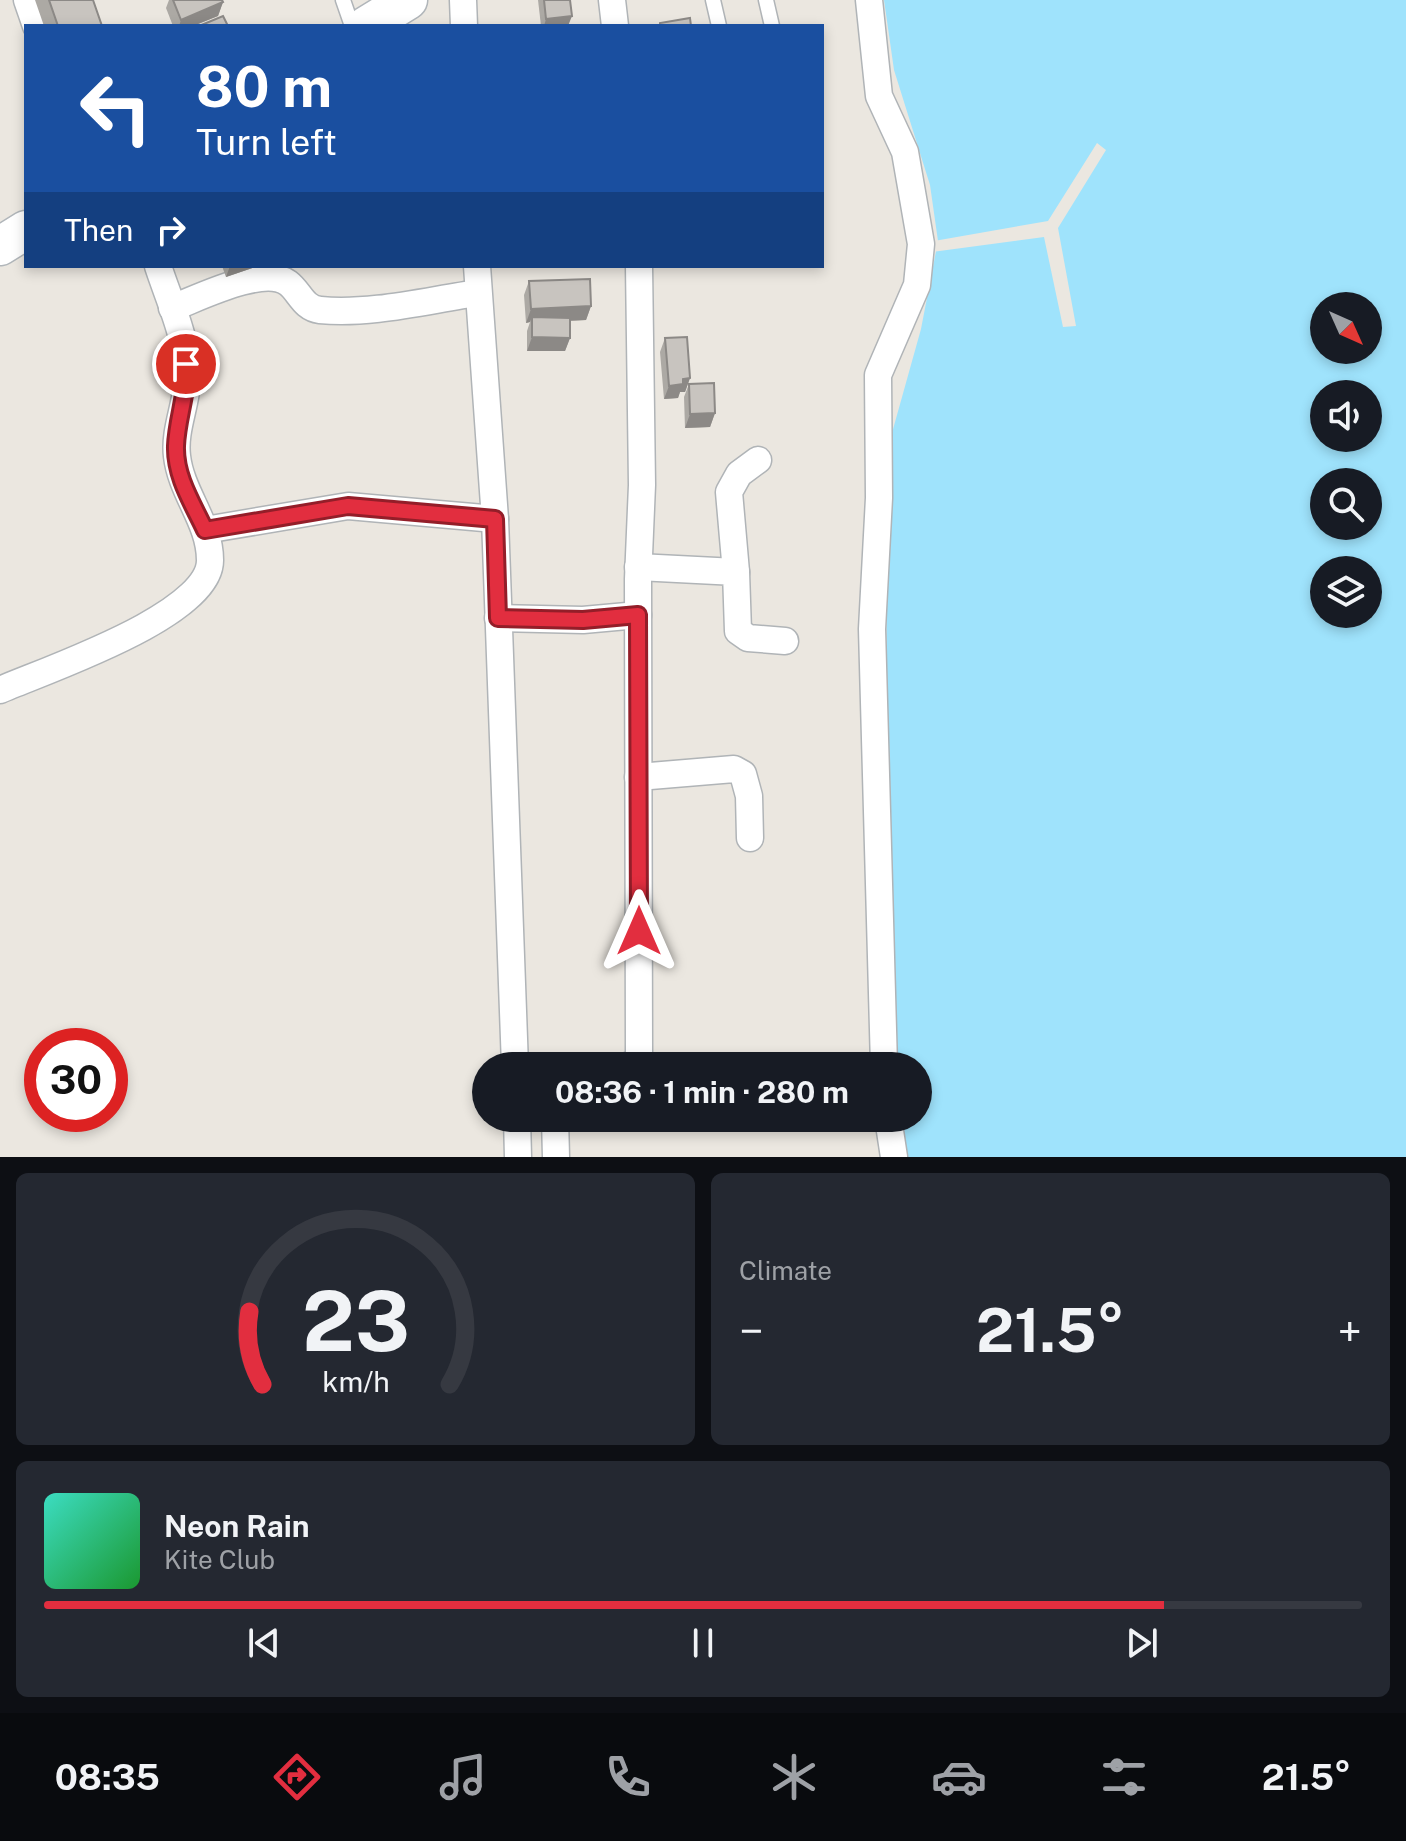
<!DOCTYPE html>
<html lang="en">
<head>
<meta charset="utf-8">
<style>
	body { margin:0; font-family:"Public Sans",sans-serif; background:#242831; color:#f1f3f6; height:100vh; display:flex; flex-direction:column; font-size:30px; white-space:nowrap }
	* { box-sizing:border-box; margin:0 }
	p { font-size:26px; color:#9ea1a6 }
	.icon { flex:none; width:44px; height:44px; fill:none; stroke:currentColor; stroke-width:2; stroke-linecap:round; stroke-linejoin:round }
	.map { position:relative; height:1157px; overflow:hidden }
	.sheet { display:flex; flex-direction:column; gap:16px; padding:16px; background:#0d0f14; flex:1 }
	.sheet>* { flex:none }
	.hud { position:absolute; left:24px; top:24px; width:800px; height:244px; border-radius:0px; box-shadow:0 4px 12px #0003; background:#1a4fa0; color:#fff; overflow:hidden }
	.needle { width:52px; rotate:135deg }
	.tools { position:absolute; left:1310px; top:292px; display:grid; gap:16px }
	.tools a { display:grid; place-items:center; width:72px; height:72px; border-radius:50%; background:#171b24; box-shadow:0 4px 12px #0003; font-size:40px }
	.speed { position:absolute; left:24px; top:1028px; display:flex; gap:16px; font-size:40px; font-weight:700; text-align:center }
	.speed>* { display:grid; place-content:center; width:104px; height:104px; border-radius:50%; background:#171b24; box-shadow:0 4px 12px #0003; line-height:1 }
	.speed .limit { border:12px solid #d22; background:#fff; color:#111 }
	.pin { position:absolute; display:grid; place-items:center; width:68px; height:68px; color:#fff; margin:-34px; border:4px solid #fff; border-radius:50%; box-shadow:0 2px 8px #0007 }
	.me { position:absolute; width:88px; margin:-44px; rotate:0deg; stroke-linejoin:round; filter:drop-shadow(0 0 6px #0008) }
	.turn { display:flex; align-items:center; gap:28px; height:168px; padding:0 40px; font-size:36px }
	.turn .icon { width:104px; height:104px; stroke-width:2.5 }
	.turn b { display:block; font-size:56px; line-height:68px }
	.then { display:flex; align-items:center; height:76px; padding:0 40px; background:#0003; gap:16px; font-size:30px }
	.big { font-size:60px; font-weight:700; line-height:1.1 }
	.sheet .card { flex:1; display:flex; flex-direction:column; justify-content:center; gap:12px; min-width:0; padding:0 28px; border-radius:12px; background:#242831 }
	.sheet .dial { align-items:center; gap:0 }
	.dial svg { height:208px; overflow:visible; fill:none; stroke:#363941; stroke-width:7; stroke-linecap:round; text-anchor:middle }
	.dial text { fill:#f1f3f6; stroke:none }
	.song { display:flex; align-items:center; gap:24px }
	.cover { width:96px; height:96px; border-radius:12px; background:linear-gradient(135deg,hsl(170 70% 55%),hsl(130 70% 35%)) }
	.played { height:8px; border-radius:4px; background:linear-gradient(90deg,#e22e3f 85%,#363941 85%) }
	.keys { display:flex; justify-content:space-around; direction:ltr }
	.heat { display:flex; justify-content:space-between; align-items:center; font-size:44px; direction:ltr }
	.sheet .tiles { flex:1; display:grid; gap:16px; grid-template-columns:1fr 1fr }
	.card:last-child { grid-column:span 2 }
	.trip { position:absolute; left:472px; top:1052px; width:460px; height:80px; border-radius:40px; background:#171b24; box-shadow:0 4px 12px #0003; font-weight:700; line-height:80px; text-align:center }
	.dock { display:flex; height:128px; justify-content:space-around; align-items:center; background:#090b0e; color:#9ea1a6 }
	.dock .icon { width:56px; height:56px }
	.dock .selected { color:#e22e3f }
	.dock b { font-size:36px; color:#f1f3f6 }
	.map>svg:first-child { display:block }
</style>
</head>
<body>
<div class="map">
<svg width="1406" height="1157" viewBox="0 0 1406 1157">
	<rect width="100%" height="100%" fill="#ebe7e0"/>
	<path fill="#9fe3fc" fill-rule="evenodd" d="M884 0H1406V1157H903L900 1118H918V1066H897L887 751 886 529 890 440 921 329 938 241 930 185 894 70ZM1324 306H1368V350H1324ZM1324 394H1368V438H1324ZM1324 482H1368V526H1324ZM1324 570H1368V614H1324Z"/>
	<polygon fill="#ebe7e0" points="1097,143 1106,150 1058,228 1076,326 1063,327 1044,237 932,252 934,241 1048,221"/>
	<g fill="none" stroke-linecap="round" stroke-linejoin="round">
		<defs>
			<g id="lane">
				<polyline points="343,0 352,26"/>
				<polyline points="713,0 719,26"/>
				<polyline points="766,0 772,26"/>
			</g>
			<g id="street">
				<polyline points="27,0 36,26"/>
				<polyline points="463,0 464,26"/>
				<polyline points="612,0 615,26"/>
				<polyline points="869,0 879,96 905,152 921,244 917,285 878,375 879,498 872,629 884,1066"/>
				<polyline points="477,266 495,519 515,1066"/>
				<path d="M172 308C199 298 263 265 288 283 300 292 303 308 320 310 371 315 428 300 478 293"/>
				<polyline points="205,530 348,506 495,519"/>
				<polyline points="638,567 736,572 738,631 748,638 785,641"/>
				<polyline points="736,572 729,492 739,474 758,460"/>
				<polyline points="498,618 583,620 638,615"/>
				<path d="M0 690C46 670 211 615 210 560 210 522 181 493 177 456 174 432 185 408 187 384 190 344 170 303 158 266"/>
				<polyline points="638,777 734,769 743,774 749,796 750,838"/>
				<polyline points="628,1066 637,1061 639,1054 638,579 642,485 639,266"/>
				<polyline points="517,1118 518,1157"/>
				<polyline points="555,1118 556,1157"/>
				<polyline points="888,1118 894,1157"/>
			</g>
			<g id="secondary">
				<polyline points="366,26 408,0"/>
				<polyline points="0,246 26,230"/>
			</g>
		</defs>
		<use href="#lane" stroke="#b0b4b7" stroke-width="17"/>
		<use href="#street" stroke="#b0b4b7" stroke-width="29"/>
		<use href="#secondary" stroke="#b1b6ba" stroke-width="41"/>
		<use href="#lane" stroke="#fff" stroke-width="14"/>
		<use href="#street" stroke="#fff" stroke-width="26"/>
		<use href="#secondary" stroke="#fff" stroke-width="38"/>
	</g>
	<g fill="#aca9a4">
		<polygon points="35,0 93,0 102,26 44,26"/>
		<polygon points="169,0 222,0 223,2 218,16 193,26 173,26 166,8"/>
		<polygon points="538,0 570,0 568,26 541,26"/>
		<polygon points="222,266 258,266 226,277"/>
		<polygon points="529,281 591,306 586,320 570,321 570,338 565,351 527,351 527,331 530,322 526,323 524,295"/>
		<polygon points="665,338 690,378 685,392 680,392 678,398 664,399 660,352"/>
		<polygon points="689,384 715,413 710,427 685,428 684,397"/>
	</g>
	<g fill="#8c8986">
		<polygon points="223,2 218,16 193,26 179,26 181,20"/>
		<polygon points="572,16 568,26 544,26 546,19"/>
		<polygon points="230,266 258,266 226,277"/>
		<polygon points="591,306 586,320 532,322 532,317 530,322 526,323 531,309"/>
		<polygon points="532,337 570,338 565,351 527,351"/>
		<polygon points="690,378 685,392 680,392 678,398 664,399 669,386 683,379"/>
		<polygon points="715,413 710,427 685,428 690,414"/>
	</g>
	<g fill="#c8c4bf" stroke="#8c8986" stroke-width="2">
		<polygon points="49,0 93,0 102,26 58,26"/>
		<polygon points="173,0 222,0 223,2 181,20"/>
		<polygon points="544,0 570,0 572,16 546,19"/>
		<polygon points="223,16 228,26 199,26"/>
		<polygon points="690,18 691,26 660,26 660,23"/>
		<polygon points="590,279 591,306 531,309 529,281"/>
		<polygon points="532,317 570,318 570,338 532,337"/>
		<polygon points="687,337 690,378 683,379 683,384 669,386 665,338"/>
		<polygon points="714,383 715,413 690,414 689,384"/>
	</g>
	<g fill="none" stroke-linecap="round" stroke-linejoin="round">
		<defs>
			<path id="route" d="M186 364C188 393 177 418 176 446 175 477 193 504 205 530L348 506 495 519 498 618 583 620 638 615 639 931"/>
		</defs>
		<use href="#route" stroke="#931e29" stroke-width="20"/>
		<use href="#route" stroke="#e22e3f" stroke-width="14"/>
	</g>
</svg>
<div class="tools">
<a><svg class="needle" viewBox="-14 -14 28 28"><path d="M0-13l5 13h-10z" fill="#e53935"/><path d="M0 13l5-13h-10z" fill="#9ea1a6"/></svg></a>
<a><svg class="icon" aria-label="sound" viewBox="0 0 24 24"><path d="M4 9h4l5-4v14l-5-4H4zM17 9q2 3 0 6"/></svg></a>
<a><svg class="icon" aria-label="search" viewBox="0 0 24 24"><circle cx="10" cy="10" r="6"/><path d="M15 15l6 6"/></svg></a>
<a><svg class="icon" aria-label="layers" viewBox="0 0 24 24"><path d="M12 4l9 5-9 5-9-5zM3 14l9 5 9-5"/></svg></a>
</div>
<div class="speed"><div class="limit">30</div></div>
<div class="pin" style="left:186px;top:364px;background:#d93025"><svg class="icon" aria-label="arrive" viewBox="0 0 24 24"><path d="M6 21V4h12l-3 4 3 4H6"/></svg></div>
<svg class="me" style="left:639px;top:931px" viewBox="-20 -20 40 40"><path d="M0-17L14 15 0 8-14 15z" fill="#e22e3f" stroke="#fff" stroke-width="4"/></svg>
<div class="trip">08:36 · 1 min · 280 m</div>
<div class="hud">
<div class="turn"><svg class="icon" aria-label="left" viewBox="0 0 24 24"><path d="M17 20v-9H6M10 6l-5 5 5 5"/></svg><div><b>80 m</b>Turn left</div></div>
<div class="then">Then<svg class="icon" aria-label="right" viewBox="0 0 24 24"><path d="M7 20v-9h11M14 6l5 5-5 5"/></svg></div>
</div>
</div>
<section class="sheet">
<div class="tiles">
<div class="card dial"><svg viewBox="0 0 100 80">
<path d="M14 69A42 42 0 1 1 86 69"/>
<path d="M14 69A42 42 0 0 1 9 41" stroke="#e22e3f"/>
<text x="50" y="56" font-size="32" font-weight="700">23</text>
<text x="50" y="72" font-size="11">km/h</text>
</svg></div>
<div class="card"><p>Climate</p>
<div class="heat"><a>−</a><b class="big">21.5°</b><a>+</a></div>
</div>
<div class="card">
<div class="song"><i class="cover"></i><div><b>Neon Rain</b><p>Kite Club</p></div></div>
<div class="played"></div>
<div class="keys"><svg class="icon" aria-label="previous" viewBox="0 0 24 24"><path d="M18 5L8 12l10 7zM5 5v14"/></svg><svg class="icon" aria-label="pause" viewBox="0 0 24 24"><path d="M8 5v14M16 5v14"/></svg><svg class="icon" aria-label="next" viewBox="0 0 24 24"><path d="M6 5l10 7-10 7zM19 5v14"/></svg></div>
</div>
</div>
</section>
<nav class="dock">
<b>08:35</b>
<svg class="icon selected" aria-label="directions" viewBox="0 0 24 24"><path d="M12 3l9 9-9 9-9-9zM9 14v-3h6M13 9l2 2-2 2"/></svg>
<svg class="icon" aria-label="music" viewBox="0 0 24 24"><path d="M9 18V5l10-2v13"/><circle cx="6" cy="18" r="3"/><circle cx="16" cy="16" r="3"/></svg>
<svg class="icon" aria-label="phone" viewBox="0 0 24 24"><path d="M5 4h4l2 5-3 2q2 4 5 5l2-3 5 2v4C11 20 4 13 5 4z"/></svg>
<svg class="icon" aria-label="climate" viewBox="0 0 24 24"><path d="M12 3v18M4 7l16 10M4 17L20 7"/></svg>
<svg class="icon" aria-label="car" viewBox="0 0 24 24"><path d="M5 17H2v-5l4-1 3-4h7l3 4 3 1v5h-3M9 17h6M6 11h13"/><circle cx="7" cy="17" r="2"/><circle cx="17" cy="17" r="2"/></svg>
<svg class="icon" aria-label="filters" viewBox="0 0 24 24"><path d="M4 7h16M4 17h16"/><circle cx="9" cy="7" r="2"/><circle cx="15" cy="17" r="2"/></svg>
<b>21.5°</b>
</nav>
</body>
</html>
